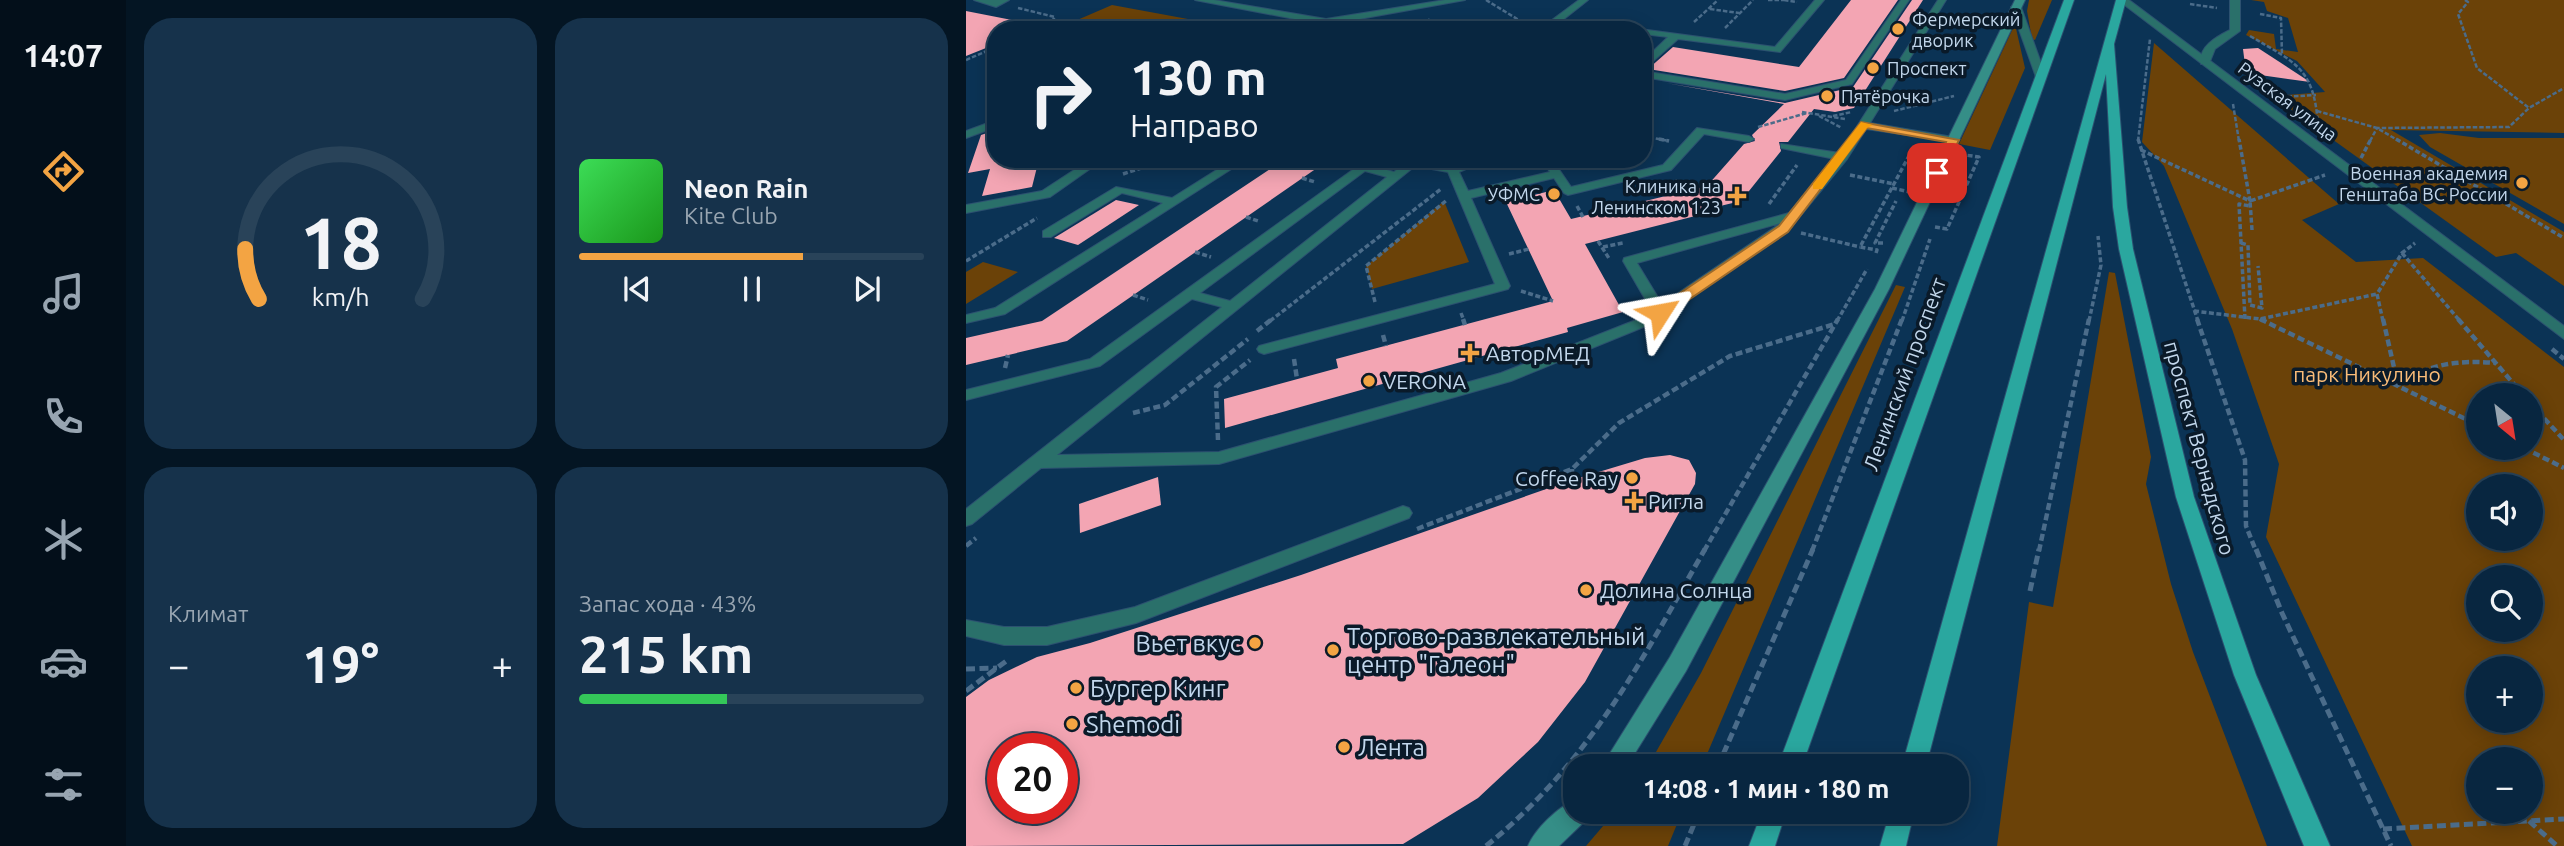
<!DOCTYPE html>
<html lang="ru">
<head>
<meta charset="utf-8">
<style>
	body { margin:0; font-family:Ubuntu,sans-serif; background:#16324b; color:#f1f3f6; height:100vh; display:flex; flex-direction:column; font-size:26px; white-space:nowrap }
	* { box-sizing:border-box; margin:0 }
	p { font-size:23px; color:#98a5b1 }
	.icon { flex:none; width:38px; height:38px; fill:none; stroke:currentColor; stroke-width:2; stroke-linecap:round; stroke-linejoin:round }
	.map { position:relative; flex:1; overflow:hidden }
	.sheet { display:flex; flex-direction:column; gap:18px; padding:18px; background:#041523; width:840px }
	.sheet>* { flex:none }
	.guide { position:absolute; left:21px; top:21px; width:665px; height:147px; border-radius:28px; box-shadow:0 4px 18px #0003,0 0 0 2px #294359; background:#082640; color:#f1f3f6; overflow:hidden }
	.needle { width:46px; rotate:150deg }
	.fabs { position:absolute; left:1500px; top:383px; display:grid; gap:14px }
	.fabs a { display:grid; place-items:center; width:77px; height:77px; border-radius:50%; background:#082640; box-shadow:0 4px 18px #0003,0 0 0 2px #294359; font-size:35px }
	.speed { position:absolute; left:21px; top:733px; display:flex; gap:14px; font-size:35px; font-weight:700; text-align:center }
	.speed>* { display:grid; place-content:center; width:91px; height:91px; border-radius:50%; background:#082640; box-shadow:0 4px 18px #0003,0 0 0 2px #294359; line-height:1 }
	.speed .limit { border:10px solid #d22; background:#fff; color:#111 }
	.pin { position:absolute; display:grid; place-items:center; width:60px; height:60px; color:#fff; margin:-30px; border-radius:14px; box-shadow:0 4px 10px #0006 }
	.me { position:absolute; width:77px; margin:-38px; rotate:56deg; stroke-linejoin:round; filter:drop-shadow(0 0 5px #0008) }
	.turn { display:flex; align-items:center; gap:24px; height:147px; padding:0 28px; font-size:32px }
	.turn .icon { width:91px; height:91px; stroke-width:2.5 }
	.turn b { display:block; font-size:49px; line-height:60px }
	.big { font-size:52px; font-weight:600; line-height:1.1 }
	.sheet .card { flex:1; display:flex; flex-direction:column; justify-content:center; gap:10px; min-width:0; padding:0 24px; border-radius:28px; background:#16324b }
	.sheet .dial { align-items:center; gap:0 }
	.dial svg { height:182px; overflow:visible; fill:none; stroke:#294359; stroke-width:7; stroke-linecap:round; text-anchor:middle }
	.dial text { fill:#f1f3f6; stroke:none }
	.song { display:flex; align-items:center; gap:21px }
	.cover { width:84px; height:84px; border-radius:10px; background:linear-gradient(135deg,hsl(130 70% 55%),hsl(120 70% 35%)) }
	.played { height:7px; border-radius:4px; background:linear-gradient(90deg,#f3a443 65%,#294359 65%) }
	.keys { display:flex; justify-content:space-around; direction:ltr }
	.heat { display:flex; justify-content:space-between; align-items:center; font-size:38px; direction:ltr }
	.charge { height:10px; border-radius:5px; background:linear-gradient(90deg,#34c759 43%,#294359 0) }
	.sheet .tiles { flex:1; display:grid; gap:18px; grid-template-columns:repeat(2,1fr) }
	.trip { position:absolute; left:597px; top:754px; width:406px; height:70px; border-radius:28px; background:#082640; box-shadow:0 4px 18px #0003,0 0 0 2px #294359; font-weight:600; line-height:70px; text-align:center }
	main { display:flex; flex:1; min-height:0 }
	.tabs { display:flex; flex-direction:column; width:126px; justify-content:space-around; align-items:center; background:#030f1a; color:#98a5b1 }
	.tabs .icon { width:49px; height:49px }
	.tabs .current { color:#f3a443 }
	.tabs b { font-size:32px; color:#f1f3f6 }
	.map>svg:first-child { display:block }
</style>
</head>
<body>
<main>
<nav class="tabs">
<b>14:07</b>
<svg class="icon current" aria-label="directions" viewBox="0 0 24 24"><path d="M12 3l9 9-9 9-9-9zM9 14v-3h6M13 9l2 2-2 2"/></svg>
<svg class="icon" aria-label="music" viewBox="0 0 24 24"><path d="M9 18V5l10-2v13"/><circle cx="6" cy="18" r="3"/><circle cx="16" cy="16" r="3"/></svg>
<svg class="icon" aria-label="phone" viewBox="0 0 24 24"><path d="M5 4h4l2 5-3 2q2 4 5 5l2-3 5 2v4C11 20 4 13 5 4z"/></svg>
<svg class="icon" aria-label="climate" viewBox="0 0 24 24"><path d="M12 3v18M4 7l16 10M4 17L20 7"/></svg>
<svg class="icon" aria-label="car" viewBox="0 0 24 24"><path d="M5 17H2v-5l4-1 3-4h7l3 4 3 1v5h-3M9 17h6M6 11h13"/><circle cx="7" cy="17" r="2"/><circle cx="17" cy="17" r="2"/></svg>
<svg class="icon" aria-label="filters" viewBox="0 0 24 24"><path d="M4 7h16M4 17h16"/><circle cx="9" cy="7" r="2"/><circle cx="15" cy="17" r="2"/></svg>
</nav>
<section class="sheet">
<div class="tiles">
<div class="card dial"><svg viewBox="0 0 100 80">
<path d="M14 69A42 42 0 1 1 86 69"/>
<path d="M14 69A42 42 0 0 1 8 47" stroke="#f3a443"/>
<text x="50" y="56" font-size="32" font-weight="700">18</text>
<text x="50" y="72" font-size="11">km/h</text>
</svg></div>
<div class="card">
<div class="song"><i class="cover"></i><div><b>Neon Rain</b><p>Kite Club</p></div></div>
<div class="played"></div>
<div class="keys"><svg class="icon" aria-label="previous" viewBox="0 0 24 24"><path d="M18 5L8 12l10 7zM5 5v14"/></svg><svg class="icon" aria-label="pause" viewBox="0 0 24 24"><path d="M8 5v14M16 5v14"/></svg><svg class="icon" aria-label="next" viewBox="0 0 24 24"><path d="M6 5l10 7-10 7zM19 5v14"/></svg></div>
</div>
<div class="card"><p>Климат</p>
<div class="heat"><a>−</a><b class="big">19°</b><a>+</a></div>
</div>
<div class="card"><p>Запас хода · 43%</p><b class="big">215 km</b><div class="charge"></div></div>
</div>
</section>
<div class="map">
<svg width="1598" height="846" viewBox="0 0 1598 846">
	<rect width="100%" height="100%" fill="#0b3355"/>
	<g fill="#6b4208" fill-rule="evenodd">
		<polygon points="1063,0 1086,0 1069,40 1066,39 1061,11"/>
		<polygon points="1285,0 1598,0 1598,133 1425,130 1598,232 1598,286 1550,253 1530,257 1306,96 1359,92 1331,61 1280,35 1283,30 1308,34 1310,49 1332,52 1322,18 1301,11 1298,2"/>
		<polygon points="146,5 249,24 239,30 88,30"/>
		<polygon points="1049,24 1059,68 1024,150 993,144"/>
		<path d="M1188 43 1373 204 1336 220 1390 262 1457 258 1598 367V846H1446L1300 537 1313 464 1266 329 1198 166 1176 142ZM1512 396H1564V448H1512ZM1512 486H1564V539H1512ZM1512 578H1564V630H1512ZM1512 668H1564V721H1512ZM1512 760H1564V812H1512Z"/>
		<polygon points="1474,133 1513,138 1598,138 1598,224 1464,147 1453,135"/>
		<polygon points="478,201 503,262 406,289 400,266"/>
		<polygon points="17,262 52,272 0,304 0,272"/>
		<polygon points="1143,272 1149,273 1185,457 1180,484 1205,584 1227,652 1301,846 1031,846 1063,602 1087,607"/>
		<polygon points="930,285 939,287 736,766 682,766 735,673"/>
		<polygon points="649,812 716,812 702,846 620,846"/>
	</g>
	<g fill="#f3a5b3" fill-rule="evenodd">
		<polygon points="885,0 932,0 878,78 819,91 682,69 707,47 833,67"/>
		<polygon points="946,0 957,0 888,108 869,112 848,109 822,142 813,142 815,151 775,201 750,207 753,210 619,244 657,312 601,328 602,332 259,428 258,399 372,368 370,359 587,301 540,202 588,190 605,219 741,186 778,144 789,141 786,135 818,104 700,83 819,103 887,87"/>
		<polygon points="0,11 51,21 30,30 30,44 0,56"/>
		<polygon points="1292,48 1344,82 1280,73 1277,49"/>
		<polygon points="30,130 30,159 73,159 66,187 16,196 24,169 2,173 15,135"/>
		<polygon points="319,159 364,159 101,341 0,365 0,338 76,321"/>
		<polygon points="150,200 173,205 112,245 88,238"/>
		<path d="M704 455 723 460 730 473 729 484 619 682 572 742 512 798 437 844 0 846V697L23 680 71 657 124 643 335 575 606 480 679 458ZM37 749H96V808H37Z"/>
		<polygon points="192,477 195,505 114,533 113,504"/>
	</g>
	<g fill="none" stroke-linecap="round" stroke-linejoin="round">
		<defs>
			<g id="service">
				<polygon points="8,0 43,0 30,7"/>
				<polygon points="229,0 248,0 360,19 479,0 499,0 360,25"/>
				<polygon points="613,0 622,0 593,23 593,30 584,30 586,20"/>
				<polygon points="849,0 858,0 814,52 712,39 677,70 677,61 702,37 677,34 677,30 674,29 809,47"/>
				<polygon points="935,0 943,0 886,84 819,100 677,77 677,71 819,94 880,80"/>
				<path d="M972 0H980L904 123 987 137 991 138V142L900 129 881 159 821 232 685 324 545 381 253 464 75 468 6 524 0 526V509L256 307 226 299 134 366 0 400V390L124 359 392 166 393 159H405L403 165 428 172 444 159H456L486 166 507 159H523L493 172 502 191 584 172 578 163 547 162 542 159H586L605 187 697 165 731 128 783 136 788 139 783 142 738 134 705 170 602 195 598 193 588 178 505 198 544 286 542 289 298 354 293 352 291 349 293 346 529 284 482 172 449 166 91 455 253 452 535 373 675 318 686 311 657 261 658 258 823 213 869 159 815 148V144L874 153ZM399 171 421 177 264 301 234 293ZM815 223 696 304 671 263Z"/>
				<polygon points="652,27 669,30 648,30"/>
				<polygon points="30,120 30,127 0,138 0,131"/>
				<polygon points="125,159 138,159 84,197 0,213 0,205 76,191"/>
				<polygon points="268,159 281,159 39,314 0,323 0,315 29,308 197,203 156,193 85,237 77,237 77,231 150,187 206,198"/>
				<polygon points="437,506 443,508 446,513 443,518 170,623 81,645 38,645 0,636 0,620 38,627 81,627 169,607"/>
			</g>
			<g id="minor">
				<path d="M1264 0H1274V31L1249 49 1243 64H1235C1232 47 1250 37 1264 30Z"/>
				<polygon points="1050,4 1055,7 1080,77 1079,79 1070,77 1045,7"/>
			</g>
			<polygon id="tertiary" points="1152,0 1163,0 1598,326 1598,339"/>
			<g id="secondary">
				<polygon points="1049,0 1059,0 923,289 720,671 661,766 636,766 704,657 909,289"/>
				<path d="M609 800V812H622L619 821 593 846H562C569 829 592 807 609 800Z"/>
			</g>
			<g id="primary">
				<polygon points="1098,0 1108,0 836,766 812,766"/>
				<polygon points="1150,0 1160,0 1148,44 1161,207 1167,249 1228,497 1290,675 1364,846 1338,846 1268,675 1210,497 1153,249 1147,207 1140,74 960,766 936,766"/>
				<polygon points="796,812 820,812 809,846 783,846"/>
				<polygon points="924,812 948,812 940,846 914,846"/>
			</g>
		</defs>
		<use href="#service" stroke="#2c5170" stroke-width="2"/>
		<use href="#minor" stroke="#2c5170" stroke-width="2"/>
		<use href="#tertiary" stroke="#2c5170" stroke-width="2"/>
		<use href="#secondary" stroke="#2c5170" stroke-width="2"/>
		<use href="#primary" stroke="#2c5170" stroke-width="2"/>
		<g stroke="#4b6c8a" stroke-width="2.5" stroke-dasharray="4.5 2" stroke-linecap="butt">
			<polyline points="520,0 566,28"/>
			<polyline points="802,0 818,0"/>
			<polyline points="818,0 831,2"/>
			<polyline points="1499,0 1502,2 1492,14 1511,68 1563,108"/>
			<polyline points="1224,4 1251,8"/>
			<polyline points="52,8 89,17 83,25 71,30"/>
			<polyline points="744,9 773,13"/>
			<polyline points="1294,14 1315,18 1316,55"/>
			<polyline points="462,19 470,30"/>
			<polyline points="728,22 752,0"/>
			<polyline points="759,28 787,0"/>
			<polyline points="456,30 466,24"/>
			<path d="M1284 36C1330 63 1348 68 1352 125"/>
			<polyline points="0,60 30,47"/>
			<polyline points="1315,97 1350,95"/>
			<polyline points="1267,104 1273,141"/>
			<polyline points="928,111 988,96"/>
			<polyline points="1351,111 1411,128 1433,141"/>
			<polyline points="836,112 879,119"/>
			<polyline points="853,116 876,128"/>
			<polyline points="867,116 886,112"/>
			<polyline points="792,127 841,113"/>
			<polyline points="677,136 703,141"/>
			<polyline points="1172,141 1184,39"/>
			<polyline points="1404,141 1411,128 1543,127 1563,108 1598,88"/>
		</g>
		<g stroke="#4b6c8a" stroke-width="3.5" stroke-dasharray="5 2.5" stroke-linecap="butt">
			<polyline points="693,139 703,141"/>
			<polyline points="1172,139 1232,321"/>
			<polyline points="1430,139 1598,238"/>
			<polyline points="1175,150 1284,201 1273,139"/>
			<polyline points="1395,158 1405,139"/>
			<polyline points="621,169 630,159"/>
			<polyline points="157,174 203,159"/>
			<polyline points="884,175 928,184"/>
			<polyline points="336,178 349,182"/>
			<polyline points="709,180 718,192"/>
			<polyline points="926,188 944,192"/>
			<polyline points="630,202 636,212"/>
			<polyline points="803,204 831,165"/>
			<polyline points="611,206 617,217"/>
			<polyline points="280,217 292,221"/>
			<polyline points="969,227 981,229 1013,157 999,155"/>
			<polyline points="1286,230 1284,201 1359,175"/>
			<polyline points="835,233 894,247"/>
			<polyline points="632,241 644,260"/>
			<polyline points="917,243 909,243 930,201"/>
			<polyline points="1275,243 1282,245 1284,305 1296,308 1292,266"/>
			<polyline points="637,247 657,243"/>
			<polyline points="229,252 245,257"/>
			<polyline points="910,253 911,250 894,247 944,154 955,158"/>
			<polyline points="1436,253 1494,321"/>
			<polyline points="543,254 563,249"/>
			<polyline points="0,261 71,218"/>
			<polyline points="555,291 587,301"/>
			<polyline points="167,295 182,300"/>
			<polyline points="409,302 400,266 481,200"/>
			<polyline points="1228,311 1294,319 1411,294"/>
			<polyline points="495,313 498,321"/>
			<polyline points="1279,319 1273,204 1284,206"/>
			<polyline points="1294,319 1297,321"/>
			<polyline points="304,321 475,189"/>
			<polyline points="871,321 901,269"/>
			<polyline points="936,321 964,239"/>
			<polyline points="1123,321 1135,265 1132,236"/>
			<polyline points="1417,321 1411,294 1436,253 1449,243"/>
		</g>
		<g stroke="#4b6c8a" stroke-width="4.5" stroke-dasharray="7 3.5" stroke-linecap="butt">
			<polyline points="497,319 499,325"/>
			<polyline points="1231,319 1279,460 1280,526 1290,551"/>
			<polyline points="1294,319 1512,425"/>
			<path d="M1417 319 1432 385C1464 363 1492 360 1530 363"/>
			<polyline points="1492,319 1558,396"/>
			<polyline points="291,331 306,319"/>
			<polyline points="417,335 420,346"/>
			<polyline points="1586,349 1598,359"/>
			<polyline points="328,359 331,379"/>
			<polyline points="39,368 42,355"/>
			<polyline points="1564,403 1598,440"/>
			<polyline points="167,413 199,405 282,339"/>
			<polyline points="252,440 250,387 284,360"/>
			<polyline points="1558,448 1598,468"/>
			<polyline points="606,469 606,480"/>
			<polyline points="451,529 606,469 653,423 764,356 869,324"/>
			<polyline points="0,546 10,538"/>
			<polyline points="738,551 872,319"/>
			<polyline points="846,551 936,319"/>
			<polyline points="1073,551 1123,319"/>
		</g>
		<g stroke="#4b6c8a" stroke-width="5" stroke-dasharray="9 4.5" stroke-linecap="butt">
			<polyline points="1290,549 1316,613 1425,846"/>
			<polyline points="1064,591 1073,549"/>
			<polyline points="0,669 31,668"/>
			<polyline points="0,691 43,659"/>
			<polyline points="752,766 847,549"/>
			<polyline points="1563,821 1591,846"/>
			<polyline points="1417,829 1598,819"/>
			<path d="M520 846C624 762 674 663 739 549"/>
			<polyline points="719,846 733,812"/>
		</g>
		<use href="#service" fill="#2a706a" fill-rule="evenodd"/>
		<use href="#minor" fill="#2a706a" fill-rule="evenodd"/>
		<use href="#tertiary" fill="#2a706a" fill-rule="evenodd"/>
		<use href="#secondary" fill="#358e87" fill-rule="evenodd"/>
		<use href="#primary" fill="#2aa79f" fill-rule="evenodd"/>
	</g>
	<polygon fill="#f3a443" stroke="#9e6b2c" stroke-width="2" points="895,122 993,140 977,173 971,177 965,173 980,142 901,128 822,232 699,316 689,316 689,310 813,226"/>
	<polygon fill="#f59e0b" points="895,122 907,125 901,128 856,189 847,189 847,184"/>
	<g fill="#f3a443" stroke="#0a1a29" stroke-width="2.5">
		<circle cx="932" cy="29" r="7"/>
		<circle cx="907" cy="68" r="7"/>
		<circle cx="861" cy="96" r="7"/>
		<circle cx="1556" cy="183" r="7"/>
		<circle cx="588" cy="194" r="7"/>
		<path d="M767.5 185.5h7v7h7v7h-7v7h-7v-7h-7v-7h7z"/>
		<path d="M500.5 342.5h7v7h7v7h-7v7h-7v-7h-7v-7h7z"/>
		<circle cx="403" cy="381" r="7"/>
		<circle cx="666" cy="478" r="7"/>
		<path d="M664.5 490.5h7v7h7v7h-7v7h-7v-7h-7v-7h7z"/>
		<circle cx="620" cy="590" r="7"/>
		<circle cx="289" cy="643" r="7"/>
		<circle cx="367" cy="650" r="7"/>
		<circle cx="110" cy="688" r="7"/>
		<circle cx="106" cy="724" r="7"/>
		<circle cx="378" cy="747" r="7"/>
	</g>
	<g text-anchor="middle" dominant-baseline="central" stroke-width="7" stroke-linejoin="round" paint-order="stroke">
		<g font-size="18" fill="#c2d7ec" stroke="#0a1a29" text-anchor="start">
			<text x="946" y="19">Фермерский<tspan x="946" dy="21">дворик</tspan></text>
			<text x="921" y="68">Проспект</text>
			<text x="875" y="96">Пятёрочка</text>
			<text x="1542" y="173" text-anchor="end">Военная академия<tspan x="1542" dy="21">Генштаба ВС России</tspan></text>
			<text x="755" y="186" text-anchor="end">Клиника на<tspan x="755" dy="21">Ленинском 123</tspan></text>
			<text x="574" y="194" text-anchor="end">УФМС</text>
		</g>
		<g font-size="18" fill="#c2d7ec" stroke="#0a1a29">
			<text transform="translate(1322 101) rotate(37)">Рузская улица</text>
		</g>
		<g font-size="21" fill="#c2d7ec" stroke="#0a1a29" text-anchor="start">
			<text x="520" y="353">АвторМЕД</text>
			<text x="417" y="381">VERONA</text>
			<text x="652" y="478" text-anchor="end">Coffee Ray</text>
			<text x="682" y="501">Ригла</text>
			<text x="634" y="590">Долина Солнца</text>
		</g>
		<g font-size="21" fill="#c2d7ec" stroke="#0a1a29">
			<text transform="translate(938 374) rotate(-70)">Ленинский проспект</text>
			<text transform="translate(1234 448) rotate(75)">проспект Вернадского</text>
		</g>
		<g font-size="21" fill="#fabc78" stroke="#0a1a29">
			<text x="1401" y="374">парк Никулино</text>
		</g>
		<g font-size="24" fill="#c2d7ec" stroke="#0a1a29" text-anchor="start">
			<text x="381" y="636">Торгово-развлекательный<tspan x="381" dy="28">центр "Галеон"</tspan></text>
			<text x="275" y="643" text-anchor="end">Вьет вкус</text>
			<text x="124" y="688">Бургер Кинг</text>
			<text x="120" y="724">Shemodi</text>
			<text x="392" y="747">Лента</text>
		</g>
	</g>
</svg>
<div class="fabs">
<a><svg class="needle" viewBox="-14 -14 28 28"><path d="M0-13l5 13h-10z" fill="#e53935"/><path d="M0 13l5-13h-10z" fill="#98a5b1"/></svg></a>
<a><svg class="icon" aria-label="sound" viewBox="0 0 24 24"><path d="M4 9h4l5-4v14l-5-4H4zM17 9q2 3 0 6"/></svg></a>
<a><svg class="icon" aria-label="search" viewBox="0 0 24 24"><circle cx="10" cy="10" r="6"/><path d="M15 15l6 6"/></svg></a>
<a>+</a>
<a>−</a>
</div>
<div class="speed"><div class="limit">20</div></div>
<div class="pin" style="left:971px;top:173px;background:#d93025"><svg class="icon" aria-label="arrive" viewBox="0 0 24 24"><path d="M6 21V4h12l-3 4 3 4H6"/></svg></div>
<svg class="me" style="left:694px;top:313px" viewBox="-20 -20 40 40"><path d="M0-17L14 15 0 8-14 15z" fill="#f3a443" stroke="#fff" stroke-width="4"/></svg>
<div class="trip">14:08 · 1 мин · 180 m</div>
<div class="guide">
<div class="turn"><svg class="icon" aria-label="right" viewBox="0 0 24 24"><path d="M7 20v-9h11M14 6l5 5-5 5"/></svg><div><b>130 m</b>Направо</div></div>
</div>
</div>
</main>
</body>
</html>
